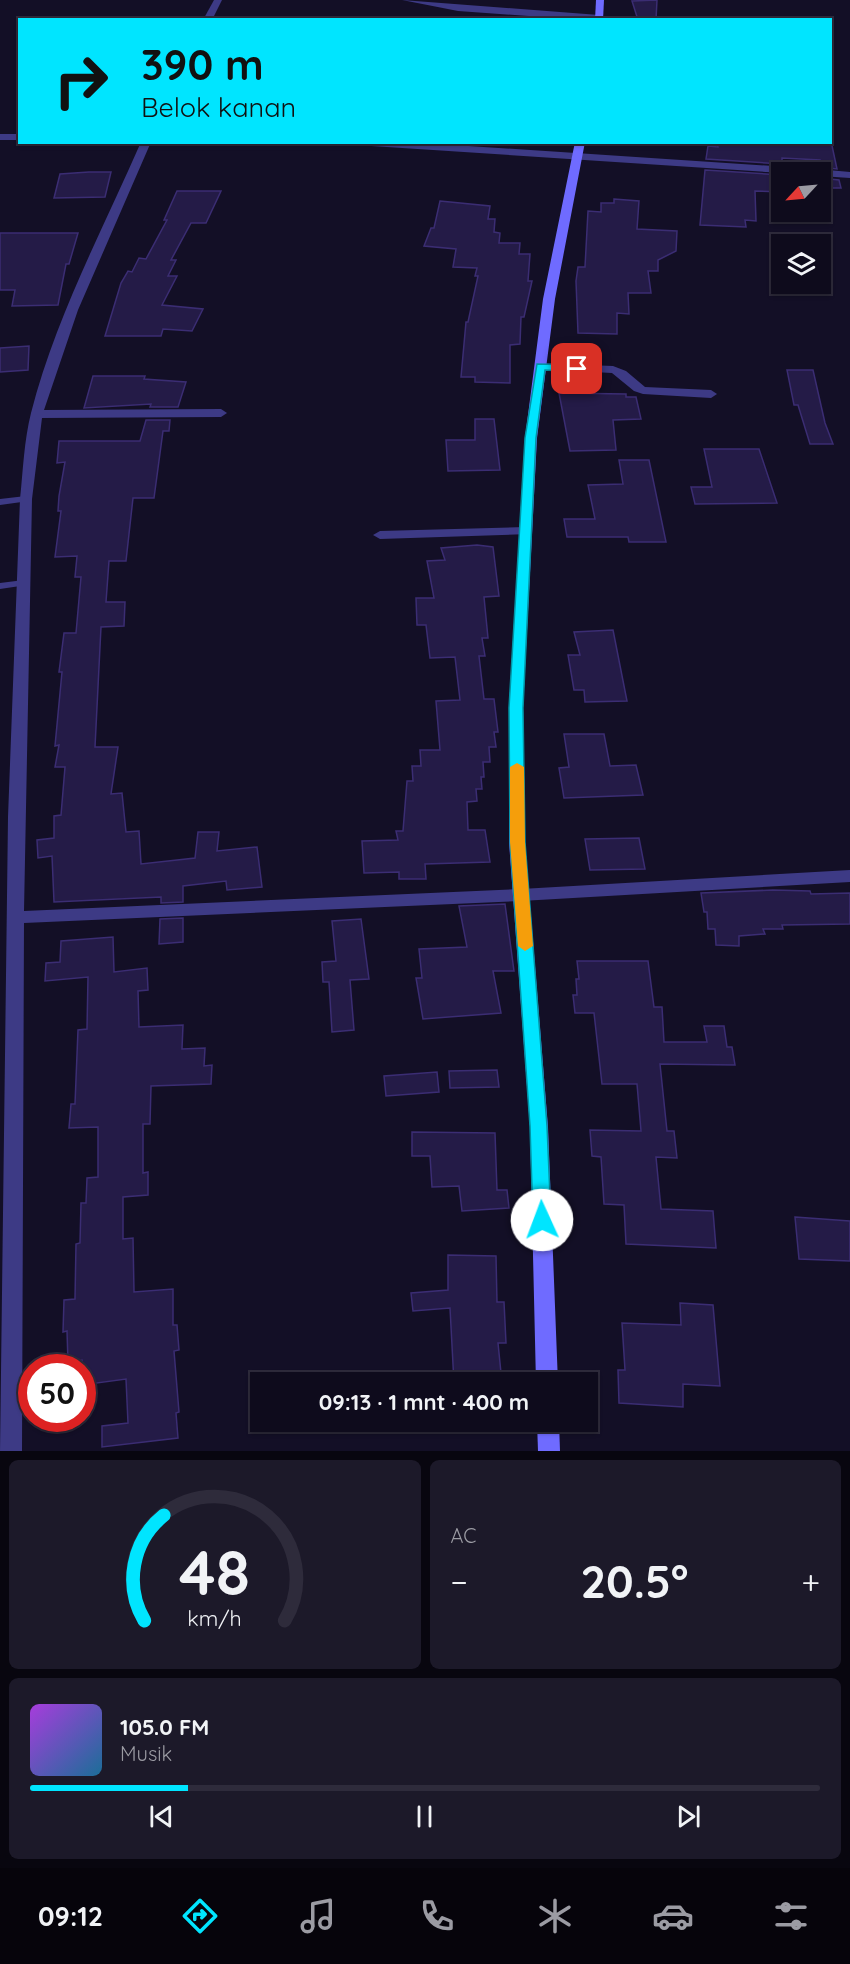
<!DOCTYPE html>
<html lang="id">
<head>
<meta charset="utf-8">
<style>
	body { margin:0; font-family:Quicksand,sans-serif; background:#1c1929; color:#f1f3f6; height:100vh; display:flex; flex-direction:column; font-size:22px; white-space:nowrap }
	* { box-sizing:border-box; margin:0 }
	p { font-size:20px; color:#9b9ba3 }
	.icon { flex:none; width:33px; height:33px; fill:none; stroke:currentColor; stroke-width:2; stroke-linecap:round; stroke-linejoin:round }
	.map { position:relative; height:1451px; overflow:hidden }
	.side { display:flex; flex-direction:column; gap:9px; padding:9px; background:#08060f; flex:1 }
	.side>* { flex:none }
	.guide { position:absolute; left:18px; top:18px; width:814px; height:126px; border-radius:0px; box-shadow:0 2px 4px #0004,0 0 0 2px #2e2b3b; background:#00e5ff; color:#111; overflow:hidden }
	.needle { width:39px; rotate:244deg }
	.fabs { position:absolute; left:771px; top:162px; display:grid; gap:12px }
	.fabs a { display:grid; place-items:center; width:60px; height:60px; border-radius:0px; background:#0e0b1c; box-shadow:0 2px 4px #0004,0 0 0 2px #2e2b3b; font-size:30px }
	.speed { position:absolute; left:18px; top:1354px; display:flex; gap:12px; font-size:30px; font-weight:700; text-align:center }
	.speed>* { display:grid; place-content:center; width:78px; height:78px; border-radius:50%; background:#0e0b1c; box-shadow:0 2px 4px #0004,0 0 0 2px #2e2b3b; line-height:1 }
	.speed .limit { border:9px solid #d22; background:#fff; color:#111 }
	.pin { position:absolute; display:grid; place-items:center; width:51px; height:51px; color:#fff; margin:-26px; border-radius:12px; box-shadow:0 3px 9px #0006 }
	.me { position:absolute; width:66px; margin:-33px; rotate:358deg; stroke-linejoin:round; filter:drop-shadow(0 0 4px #0008) }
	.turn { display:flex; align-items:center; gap:21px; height:126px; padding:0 24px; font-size:27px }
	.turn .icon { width:78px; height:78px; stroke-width:2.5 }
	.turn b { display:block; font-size:42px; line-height:51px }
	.big { font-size:45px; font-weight:700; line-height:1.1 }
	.side .card { flex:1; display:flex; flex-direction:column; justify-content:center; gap:9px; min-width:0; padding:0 21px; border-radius:9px; background:#1c1929 }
	.side .dial { align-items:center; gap:0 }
	.dial svg { height:156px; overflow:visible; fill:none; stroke:#2e2b3b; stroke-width:7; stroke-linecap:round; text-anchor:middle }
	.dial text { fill:#f1f3f6; stroke:none }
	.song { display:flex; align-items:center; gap:18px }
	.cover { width:72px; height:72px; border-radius:9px; background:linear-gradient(135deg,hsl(280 70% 55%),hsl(200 70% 35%)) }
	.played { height:6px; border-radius:3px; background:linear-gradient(90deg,#00e5ff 20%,#2e2b3b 20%) }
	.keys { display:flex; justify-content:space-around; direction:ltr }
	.heat { display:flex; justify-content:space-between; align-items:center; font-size:33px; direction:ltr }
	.side .tiles { flex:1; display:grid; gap:9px; grid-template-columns:1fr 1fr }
	.card:last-child { grid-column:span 2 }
	.trip { position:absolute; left:250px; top:1372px; width:348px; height:60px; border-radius:0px; background:#0e0b1c; box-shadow:0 2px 4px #0004,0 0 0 2px #2e2b3b; font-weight:700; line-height:60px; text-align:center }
	.tabs { display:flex; height:96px; justify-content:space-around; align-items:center; background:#06040b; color:#9b9ba3 }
	.tabs .icon { width:42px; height:42px }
	.tabs .selected { color:#00e5ff }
	.tabs b { font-size:27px; color:#f1f3f6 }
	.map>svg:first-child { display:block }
</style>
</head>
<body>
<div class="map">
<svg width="850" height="1451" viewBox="0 0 850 1451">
	<rect width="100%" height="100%" fill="#130f26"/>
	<g fill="#241b47" stroke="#3b2d73" stroke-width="1.5">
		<polygon points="657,0 656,20 638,20 632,1"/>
		<polygon points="831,141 837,169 820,167 820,160 782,158 782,164 706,159 708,146 718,147 717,142"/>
		<polygon points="705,170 782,175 782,192 755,191 756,221 745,220 746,227 700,225"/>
		<polygon points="89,172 111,172 105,197 54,198 60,174"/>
		<polygon points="820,178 839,180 841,188 820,188"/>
		<polygon points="177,191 221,191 206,223 191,223 171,260 176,260 168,276 177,276 162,305 203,309 192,331 163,329 161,336 105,336 121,283 128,271 132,272 139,258 146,259 167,220 164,220"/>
		<polygon points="614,199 639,201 637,229 677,231 676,251 658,260 658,271 648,271 651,293 628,293 629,314 617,313 617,334 578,333 576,281 578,267 585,267 588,211 601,212 601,203 614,203"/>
		<polygon points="440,201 490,206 488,219 495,219 494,232 500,233 499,243 520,243 519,254 530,254 528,281 532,281 524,317 521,317 520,344 510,345 510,383 475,382 475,377 461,377 466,322 468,322 478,276 475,276 477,268 453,267 456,249 424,246 431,228 434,228"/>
		<polygon points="0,233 78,233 69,264 66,264 58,305 12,306 15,290 0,290"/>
		<polygon points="29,346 28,370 0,372 0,348"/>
		<polygon points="787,370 813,370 825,423 833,444 810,444 798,405 794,405"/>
		<polygon points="93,376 145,376 144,379 186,382 178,407 150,407 151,404 84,408"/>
		<polygon points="559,393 626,394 626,397 636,397 641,419 613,420 616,450 570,451"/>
		<polygon points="475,419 494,419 500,470 448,471 446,440 475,440"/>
		<polygon points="146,420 170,420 169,431 163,431 154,498 133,498 126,561 109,561 106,602 125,602 124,626 101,627 95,747 118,747 111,794 122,793 126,832 139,831 141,864 195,858 198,832 219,832 217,851 257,847 262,887 227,890 226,881 183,886 183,902 161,903 161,897 54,902 52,856 38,858 37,840 54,838 54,816 61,815 65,767 55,767 59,745 55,746 62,672 59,672 64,633 76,633 81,577 75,577 77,556 55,557 61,511 58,511 59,496 65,462 57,463 59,441 140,441"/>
		<polygon points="704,449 759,449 777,503 695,504 691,487 712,487"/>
		<polygon points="619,460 649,460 666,542 629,542 628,537 567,537 564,519 595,519 588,485 623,484"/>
		<polygon points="477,545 493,547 499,596 484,597 488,638 482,638 485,656 479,656 484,699 494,699 498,732 494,732 496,747 489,747 490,762 483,762 484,777 481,777 482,789 476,789 477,801 467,802 468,830 485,830 490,862 425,864 426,879 399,879 399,872 364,873 362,841 398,840 396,831 403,831 407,781 413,781 412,766 421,766 420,750 440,750 436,701 460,700 455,657 430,658 426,625 417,625 416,598 434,598 427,561 445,560 441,548"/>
		<polygon points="613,630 627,701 585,702 584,690 574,690 568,655 580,655 574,632"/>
		<polygon points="564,734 604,734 610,766 636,765 643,795 564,798 559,768 569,767"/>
		<polygon points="639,838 645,869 590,870 585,839"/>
		<polygon points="773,890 810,891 811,894 850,893 850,924 782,925 783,929 763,929 765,934 739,936 739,946 716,945 715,929 708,929 707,912 704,912 701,893"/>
		<polygon points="505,904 514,971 493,971 501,1013 423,1019 416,978 422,978 419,949 467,947 459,906"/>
		<polygon points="183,918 183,942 159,944 160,919"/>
		<polygon points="361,919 369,979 350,980 354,1030 332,1032 329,982 323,982 322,962 336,961 332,921"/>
		<polygon points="113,937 114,972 147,968 148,990 138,991 139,1027 183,1025 182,1049 205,1048 204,1066 212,1065 211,1084 151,1086 150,1124 143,1124 143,1173 148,1172 148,1195 123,1197 123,1239 133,1238 134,1292 173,1289 173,1325 177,1325 179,1350 174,1351 179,1412 176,1413 178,1438 102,1447 102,1426 128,1423 126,1379 82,1385 82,1360 68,1362 67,1331 63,1332 64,1300 75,1299 76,1244 80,1243 81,1203 86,1203 87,1178 98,1177 98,1127 69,1128 71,1104 75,1104 78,1030 87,1029 88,977 45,981 46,963 60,962 61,941"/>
		<polygon points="577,961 648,961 654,1007 662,1007 664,1042 707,1042 704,1026 724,1026 727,1047 732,1047 735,1065 660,1064 667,1131 674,1131 677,1158 656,1157 661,1209 713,1211 716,1248 626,1244 624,1205 604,1204 601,1157 592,1156 590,1130 641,1131 637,1084 602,1084 594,1013 575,1013 573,995 577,995 576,979 579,979"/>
		<polygon points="497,1070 499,1087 450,1088 449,1071"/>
		<polygon points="437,1072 439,1092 386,1096 384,1076"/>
		<polygon points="412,1132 495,1133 497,1190 507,1190 509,1208 462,1211 459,1186 432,1187 430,1156 412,1156"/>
		<polygon points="795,1217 850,1221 850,1261 799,1259"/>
		<polygon points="448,1255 496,1256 497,1302 504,1302 506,1343 498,1343 502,1383 454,1383 450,1308 413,1311 411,1293 448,1290"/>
		<polygon points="680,1303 713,1305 720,1386 683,1384 683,1407 619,1403 618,1370 625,1370 622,1323 681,1325"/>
	</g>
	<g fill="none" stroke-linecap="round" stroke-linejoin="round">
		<g fill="#3d3a85" fill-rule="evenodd">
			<polygon points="26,496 31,499 29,501 0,505 0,499"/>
			<polygon points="24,580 29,583 27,585 0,589 0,583"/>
		</g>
		<g fill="#3d3a85" fill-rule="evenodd">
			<polygon points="214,0 222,0 212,20 203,20"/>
			<polygon points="402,0 599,15 603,18 584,20 458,11"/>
			<rect x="0" y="134" width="20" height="6"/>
			<path d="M141 142H151L78 310 44 410 221 409 227 413 221 417 42 418 32 499 24 911 521 889 850 870V882L521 901 24 923 22 1451H0L8 817 20 499C23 470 24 441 31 413 55 319 102 231 141 142Z"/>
			<polygon points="352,142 408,142 817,169 850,172 850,178 820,176 820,172 782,173 356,145"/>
			<polygon points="540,363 613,366 626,371 645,387 711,390 717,394 711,398 643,394 634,391 612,373 536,369 536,365"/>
			<polygon points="525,527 532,531 530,534 380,539 373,535 380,531"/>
		</g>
		<g fill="#6f6bff" fill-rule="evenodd">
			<polygon points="596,0 604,0 603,20 595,20"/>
			<polygon points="575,142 585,142 555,299 537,438 523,708 525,842 548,1127 558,1383 536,1383 530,1127 509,842 509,708 525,438 543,299"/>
			<polygon points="537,1422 559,1422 560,1451 538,1451"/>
		</g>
	</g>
	<polygon fill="#00e5ff" stroke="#0095a6" stroke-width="1.5" points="537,364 577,365 582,369 577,372 545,370 536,438 523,708 525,842 547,1126 551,1220 548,1225 542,1227 536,1225 533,1220 530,1126 510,842 509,708 525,438"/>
	<polygon fill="#f59e0b" points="517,763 524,767 525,842 533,946 525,951 518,946 510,842 510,767"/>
</svg>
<div class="fabs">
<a><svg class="needle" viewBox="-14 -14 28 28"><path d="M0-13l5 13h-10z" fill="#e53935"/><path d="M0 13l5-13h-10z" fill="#9b9ba3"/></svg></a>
<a><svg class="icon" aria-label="layers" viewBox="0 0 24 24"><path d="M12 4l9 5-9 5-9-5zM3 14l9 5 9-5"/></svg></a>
</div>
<div class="speed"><div class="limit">50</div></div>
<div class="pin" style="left:577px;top:369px;background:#d93025"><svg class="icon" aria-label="arrive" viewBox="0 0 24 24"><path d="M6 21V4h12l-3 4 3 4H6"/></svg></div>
<svg class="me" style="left:542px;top:1220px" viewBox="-20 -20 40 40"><circle r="19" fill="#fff"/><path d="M0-13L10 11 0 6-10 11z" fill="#00e5ff"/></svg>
<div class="trip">09:13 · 1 mnt · 400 m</div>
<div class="guide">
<div class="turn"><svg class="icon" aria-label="right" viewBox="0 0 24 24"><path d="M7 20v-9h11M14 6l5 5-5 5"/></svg><div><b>390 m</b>Belok kanan</div></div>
</div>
</div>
<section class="side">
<div class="tiles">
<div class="card dial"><svg viewBox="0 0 100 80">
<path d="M14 69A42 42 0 1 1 86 69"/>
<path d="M14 69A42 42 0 0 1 24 15" stroke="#00e5ff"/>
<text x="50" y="56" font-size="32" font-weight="700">48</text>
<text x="50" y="72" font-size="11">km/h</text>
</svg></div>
<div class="card"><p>AC</p>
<div class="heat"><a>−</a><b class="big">20.5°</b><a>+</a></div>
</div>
<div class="card">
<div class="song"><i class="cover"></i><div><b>105.0 FM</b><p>Musik</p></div></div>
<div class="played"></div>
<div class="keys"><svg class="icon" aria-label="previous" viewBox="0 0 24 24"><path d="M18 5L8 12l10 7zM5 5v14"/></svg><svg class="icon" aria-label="pause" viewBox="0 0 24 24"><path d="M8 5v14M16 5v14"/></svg><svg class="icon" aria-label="next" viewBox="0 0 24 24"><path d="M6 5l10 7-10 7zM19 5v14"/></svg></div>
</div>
</div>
</section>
<nav class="tabs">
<b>09:12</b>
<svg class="icon selected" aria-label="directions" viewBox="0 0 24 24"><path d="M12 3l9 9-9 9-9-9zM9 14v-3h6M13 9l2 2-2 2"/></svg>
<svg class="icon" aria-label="music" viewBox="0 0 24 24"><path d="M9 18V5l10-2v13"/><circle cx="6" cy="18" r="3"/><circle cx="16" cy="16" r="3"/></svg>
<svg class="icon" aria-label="phone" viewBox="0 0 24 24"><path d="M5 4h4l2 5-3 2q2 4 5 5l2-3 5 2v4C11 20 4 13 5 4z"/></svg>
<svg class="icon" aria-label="climate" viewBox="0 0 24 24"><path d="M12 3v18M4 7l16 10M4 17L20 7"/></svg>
<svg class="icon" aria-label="car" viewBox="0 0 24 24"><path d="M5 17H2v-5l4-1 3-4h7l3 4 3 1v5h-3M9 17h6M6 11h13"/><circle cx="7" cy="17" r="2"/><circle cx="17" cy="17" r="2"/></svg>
<svg class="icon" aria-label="filters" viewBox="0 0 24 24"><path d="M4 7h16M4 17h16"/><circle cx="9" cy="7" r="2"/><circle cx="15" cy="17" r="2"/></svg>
</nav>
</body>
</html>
